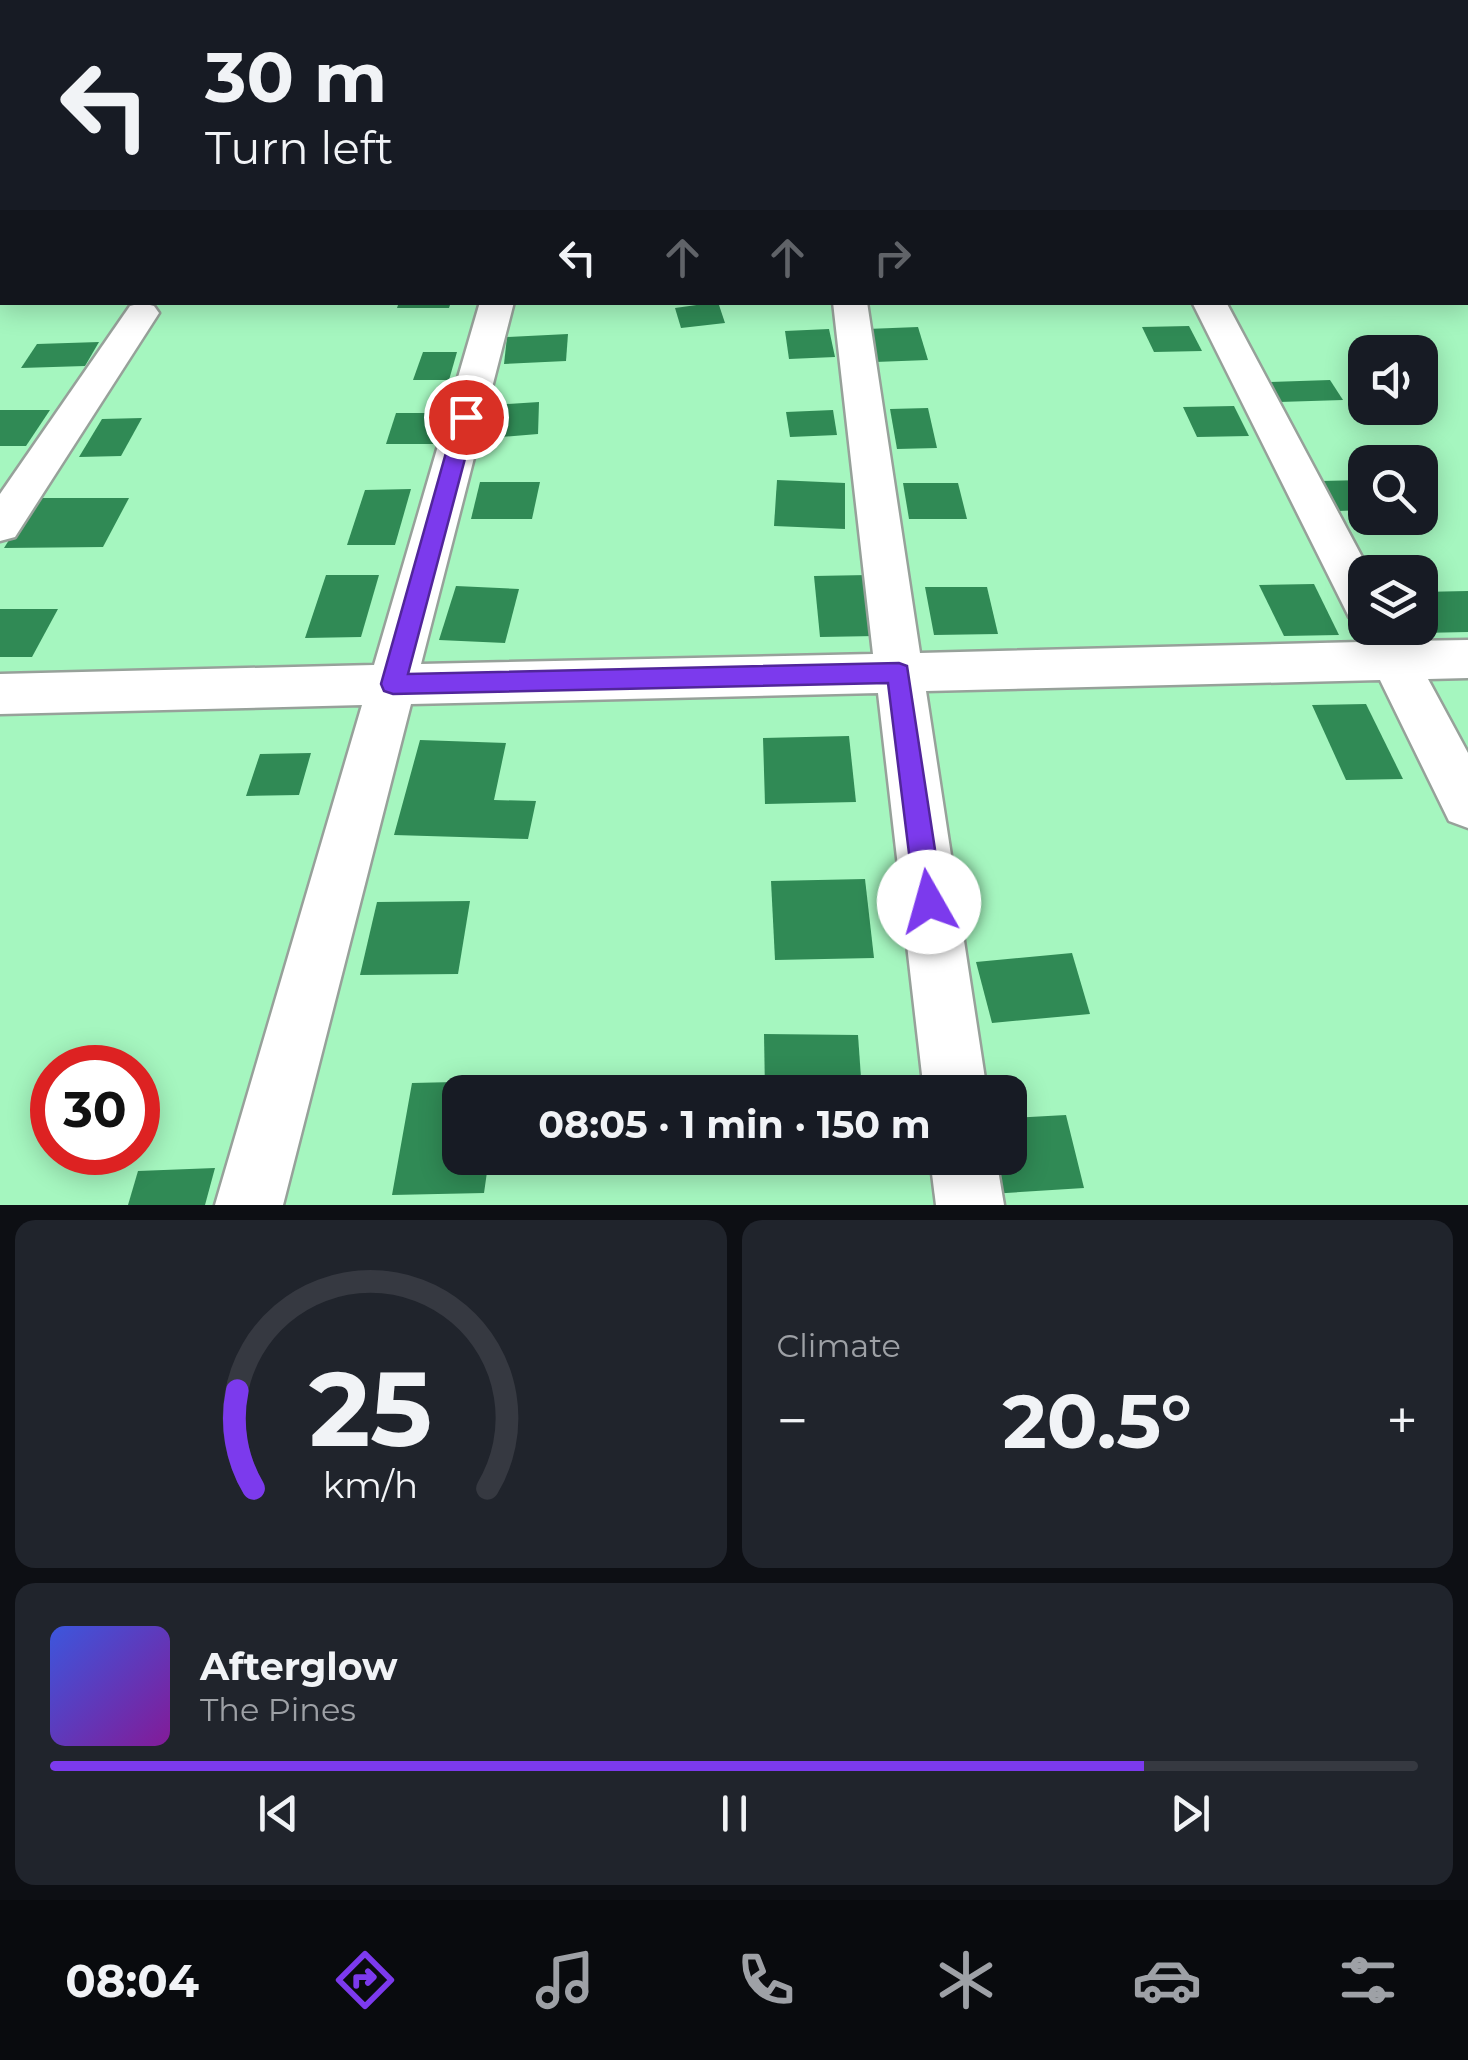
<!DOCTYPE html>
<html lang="en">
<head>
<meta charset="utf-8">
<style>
	body { margin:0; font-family:Montserrat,sans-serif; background:#20242c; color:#f1f3f6; height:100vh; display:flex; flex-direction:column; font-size:38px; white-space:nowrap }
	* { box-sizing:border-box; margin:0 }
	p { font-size:32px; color:#9ea1a6 }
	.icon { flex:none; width:55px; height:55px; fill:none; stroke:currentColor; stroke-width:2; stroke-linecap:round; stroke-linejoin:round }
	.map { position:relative; height:1205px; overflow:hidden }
	.side { display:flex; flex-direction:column; gap:15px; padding:15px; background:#0d0f14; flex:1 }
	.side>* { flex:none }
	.top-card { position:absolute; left:0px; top:0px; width:1470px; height:305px; box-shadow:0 5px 25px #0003; background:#171b24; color:#f1f3f6; overflow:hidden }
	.buttons { position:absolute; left:1348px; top:335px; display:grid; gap:20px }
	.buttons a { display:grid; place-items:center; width:90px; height:90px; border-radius:20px; background:#171b24; box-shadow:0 5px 25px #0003; font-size:50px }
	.speed { position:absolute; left:30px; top:1045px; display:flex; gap:20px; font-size:50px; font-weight:700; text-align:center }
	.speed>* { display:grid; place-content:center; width:130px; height:130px; border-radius:50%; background:#171b24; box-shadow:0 5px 25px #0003; line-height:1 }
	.speed .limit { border:15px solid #d22; background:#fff; color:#111 }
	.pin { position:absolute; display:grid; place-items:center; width:85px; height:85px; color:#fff; margin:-42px; border:5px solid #fff; border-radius:50%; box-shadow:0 2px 10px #0007 }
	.me { position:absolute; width:110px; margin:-55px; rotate:353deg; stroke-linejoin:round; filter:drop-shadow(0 0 8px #0008) }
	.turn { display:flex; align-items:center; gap:35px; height:210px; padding:0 40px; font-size:45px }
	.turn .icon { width:130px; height:130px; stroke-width:2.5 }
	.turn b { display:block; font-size:70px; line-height:85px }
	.lanes { display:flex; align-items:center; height:95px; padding:0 40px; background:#0003; justify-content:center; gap:50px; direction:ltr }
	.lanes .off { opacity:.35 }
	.big { font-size:75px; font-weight:700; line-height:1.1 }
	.side .widget { flex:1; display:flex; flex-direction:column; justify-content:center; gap:15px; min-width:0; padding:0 35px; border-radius:20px; background:#20242c }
	.side .dial { align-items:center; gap:0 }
	.dial svg { height:260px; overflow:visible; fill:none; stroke:#363941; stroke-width:7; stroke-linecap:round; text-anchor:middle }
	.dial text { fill:#f1f3f6; stroke:none }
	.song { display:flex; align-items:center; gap:30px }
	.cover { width:120px; height:120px; border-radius:15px; background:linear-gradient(135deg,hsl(230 70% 55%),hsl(290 70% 35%)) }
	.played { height:10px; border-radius:5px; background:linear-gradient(90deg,#7c3aed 80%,#363941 80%) }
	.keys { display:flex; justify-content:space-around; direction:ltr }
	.heat { display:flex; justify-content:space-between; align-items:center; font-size:55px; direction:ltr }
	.side .tiles { flex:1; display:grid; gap:15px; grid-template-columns:1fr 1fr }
	.widget:last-child { grid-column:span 2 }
	.trip { position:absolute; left:442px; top:1075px; width:585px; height:100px; border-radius:20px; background:#171b24; box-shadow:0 5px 25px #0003; font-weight:700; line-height:100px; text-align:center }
	.tab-bar { display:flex; height:160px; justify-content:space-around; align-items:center; background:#090b0e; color:#9ea1a6 }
	.tab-bar .icon { width:70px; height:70px }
	.tab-bar .selected { color:#7c3aed }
	.tab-bar b { font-size:45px; color:#f1f3f6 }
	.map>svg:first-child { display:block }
</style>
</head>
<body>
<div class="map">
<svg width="1468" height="1205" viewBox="0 0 1468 1205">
	<rect width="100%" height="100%" fill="#e9f5ec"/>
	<g fill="#a5f6bf" fill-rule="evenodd">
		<polygon points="0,0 1106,0 2,2 0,122"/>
		<path d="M1468 41V1205H0V247L2 302H1468ZM1365 352H1420V408H1365ZM1365 462H1420V518H1365ZM1365 572H1420V628H1365ZM52 1068H138V1152H52ZM460 1092H1010V1158H460Z"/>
	</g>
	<g fill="#308a55">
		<polygon points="399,302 451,302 449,308 397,308"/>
		<polygon points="718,302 725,323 681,328 675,308"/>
		<polygon points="1189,326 1202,351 1154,352 1142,327"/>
		<polygon points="918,327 928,360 875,362 867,329"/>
		<polygon points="829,329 835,357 789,359 785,331"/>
		<polygon points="568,334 566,361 504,364 507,337"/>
		<polygon points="99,342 85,366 21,368 37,344"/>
		<polygon points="423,352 457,352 449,380 413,380"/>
		<polygon points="1330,380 1343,400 1279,402 1266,382"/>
		<polygon points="539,402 538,434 489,438 491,405"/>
		<polygon points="1234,406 1249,436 1197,437 1183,407"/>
		<polygon points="928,408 937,448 897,449 890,409"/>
		<polygon points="0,410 50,410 26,446 0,446"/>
		<polygon points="833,410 837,435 790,437 786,412"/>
		<polygon points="396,413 442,413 434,444 386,444"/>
		<polygon points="142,418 121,456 79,457 102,419"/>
		<polygon points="777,480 845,483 845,529 774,526"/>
		<polygon points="1365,480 1365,510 1338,511 1320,481"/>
		<polygon points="480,482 540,482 532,519 471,519"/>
		<polygon points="903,483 958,483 967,519 909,519"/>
		<polygon points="411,489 395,545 347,545 365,490"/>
		<polygon points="35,498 129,498 103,547 4,548"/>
		<polygon points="326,575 379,575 361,637 305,638"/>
		<polygon points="868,575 876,636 820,637 814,576"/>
		<polygon points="1314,584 1339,635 1284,636 1259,585"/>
		<polygon points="456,586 519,589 505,643 439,640"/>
		<polygon points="925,587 987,587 998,634 934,635"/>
		<polygon points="1468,591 1468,632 1420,633 1417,628 1420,628 1420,592"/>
		<polygon points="0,609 58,609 32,657 0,657"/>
		<polygon points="1366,704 1403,779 1346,780 1312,705"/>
		<polygon points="849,736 856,802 765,804 763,738"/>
		<polygon points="420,740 506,743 494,800 536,801 528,839 394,835"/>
		<polygon points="311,753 299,795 246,796 260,754"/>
		<polygon points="865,879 874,958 775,960 771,881"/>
		<polygon points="470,901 458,974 360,975 377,902"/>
		<polygon points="1072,953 1090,1014 992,1023 976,962"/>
		<polygon points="764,1034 858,1035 862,1092 765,1092"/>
		<polygon points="498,1081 497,1092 460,1092 460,1158 489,1158 484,1193 392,1195 412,1083"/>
		<polygon points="1066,1115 1084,1188 990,1194 984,1158 1010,1158 1010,1118"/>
		<polygon points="215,1168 205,1205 128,1205 138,1171"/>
	</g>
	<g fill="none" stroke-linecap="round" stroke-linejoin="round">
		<defs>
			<g id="minor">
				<polygon points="849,0 881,0 882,2 850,2"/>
				<polygon points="480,302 514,302 421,664 873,654 833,302 867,302 920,653 1361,642 1359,638 1365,626 1400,628 1407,641 1468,640 1468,678 1428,679 1468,753 1468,828 1449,821 1380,680 926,691 987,1092 924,1092 878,693 411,704 283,1205 215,1205 362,705 0,714 0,674 374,665"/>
				<polygon points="1192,302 1226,302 1370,572 1365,572 1365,623 1349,617"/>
				<polygon points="142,303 154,306 159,313 15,537 0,541 0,494 130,306"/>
				<polygon points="930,1158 996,1158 1004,1205 936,1205"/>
			</g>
		</defs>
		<use href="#minor" stroke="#97a19a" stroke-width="5"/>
		<use href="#minor" fill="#fff" fill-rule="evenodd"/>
		<polyline stroke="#5c625d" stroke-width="4" stroke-dasharray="10 10" stroke-linecap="butt" points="1456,2 1468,1"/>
	</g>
	<polygon fill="#7c3aed" stroke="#51269a" stroke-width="2.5" points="466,411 476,417 408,674 899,663 907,666 943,902 939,911 929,916 919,911 915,902 888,683 393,694 384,691 381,684 456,417"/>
</svg>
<div class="buttons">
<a><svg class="icon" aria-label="sound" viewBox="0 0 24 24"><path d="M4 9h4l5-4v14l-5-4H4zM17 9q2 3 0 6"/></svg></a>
<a><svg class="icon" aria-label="search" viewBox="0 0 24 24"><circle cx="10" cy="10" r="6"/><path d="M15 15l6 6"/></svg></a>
<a><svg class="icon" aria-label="layers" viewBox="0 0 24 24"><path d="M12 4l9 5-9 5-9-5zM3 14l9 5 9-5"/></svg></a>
</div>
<div class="speed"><div class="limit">30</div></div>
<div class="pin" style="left:466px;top:417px;background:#d93025"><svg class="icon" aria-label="arrive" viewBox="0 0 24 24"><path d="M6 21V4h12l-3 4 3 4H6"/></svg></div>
<svg class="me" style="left:929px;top:902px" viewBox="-20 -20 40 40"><circle r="19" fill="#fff"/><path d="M0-13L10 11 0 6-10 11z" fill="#7c3aed"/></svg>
<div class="trip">08:05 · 1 min · 150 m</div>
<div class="top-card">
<div class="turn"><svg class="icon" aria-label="left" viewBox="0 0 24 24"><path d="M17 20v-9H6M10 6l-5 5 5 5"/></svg><div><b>30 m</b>Turn left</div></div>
<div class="lanes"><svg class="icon" aria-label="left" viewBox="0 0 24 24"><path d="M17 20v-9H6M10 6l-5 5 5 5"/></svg><svg class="icon off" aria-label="ahead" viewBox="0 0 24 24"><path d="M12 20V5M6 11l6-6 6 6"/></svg><svg class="icon off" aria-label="ahead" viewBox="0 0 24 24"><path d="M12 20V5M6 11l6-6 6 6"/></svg><svg class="icon off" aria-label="right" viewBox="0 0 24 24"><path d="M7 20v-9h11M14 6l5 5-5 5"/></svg></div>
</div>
</div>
<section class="side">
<div class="tiles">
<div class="widget dial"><svg viewBox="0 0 100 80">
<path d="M14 69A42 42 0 1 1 86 69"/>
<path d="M14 69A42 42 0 0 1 9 39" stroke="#7c3aed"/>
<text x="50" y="56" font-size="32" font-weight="700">25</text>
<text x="50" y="72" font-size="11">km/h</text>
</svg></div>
<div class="widget"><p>Climate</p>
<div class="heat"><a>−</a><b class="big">20.5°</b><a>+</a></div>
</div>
<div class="widget">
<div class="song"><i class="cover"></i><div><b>Afterglow</b><p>The Pines</p></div></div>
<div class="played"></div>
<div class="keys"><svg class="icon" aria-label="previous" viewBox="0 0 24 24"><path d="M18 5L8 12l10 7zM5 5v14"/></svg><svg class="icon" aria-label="pause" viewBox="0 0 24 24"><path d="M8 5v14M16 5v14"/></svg><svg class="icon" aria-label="next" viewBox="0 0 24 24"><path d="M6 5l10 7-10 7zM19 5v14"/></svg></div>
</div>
</div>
</section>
<nav class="tab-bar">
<b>08:04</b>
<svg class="icon selected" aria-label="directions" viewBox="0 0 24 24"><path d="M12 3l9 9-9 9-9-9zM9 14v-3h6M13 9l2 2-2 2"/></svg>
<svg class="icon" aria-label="music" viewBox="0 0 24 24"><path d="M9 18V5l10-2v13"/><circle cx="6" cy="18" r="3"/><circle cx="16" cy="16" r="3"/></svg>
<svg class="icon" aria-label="phone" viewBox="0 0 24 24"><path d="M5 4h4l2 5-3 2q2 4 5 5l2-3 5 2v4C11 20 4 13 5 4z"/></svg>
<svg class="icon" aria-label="climate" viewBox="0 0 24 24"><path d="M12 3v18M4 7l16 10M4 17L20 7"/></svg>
<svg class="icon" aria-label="car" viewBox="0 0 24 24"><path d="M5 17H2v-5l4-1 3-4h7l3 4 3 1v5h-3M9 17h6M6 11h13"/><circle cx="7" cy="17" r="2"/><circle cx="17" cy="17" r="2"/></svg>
<svg class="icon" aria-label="filters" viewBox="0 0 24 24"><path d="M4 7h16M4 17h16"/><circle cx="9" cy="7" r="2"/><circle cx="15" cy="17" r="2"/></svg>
</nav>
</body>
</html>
